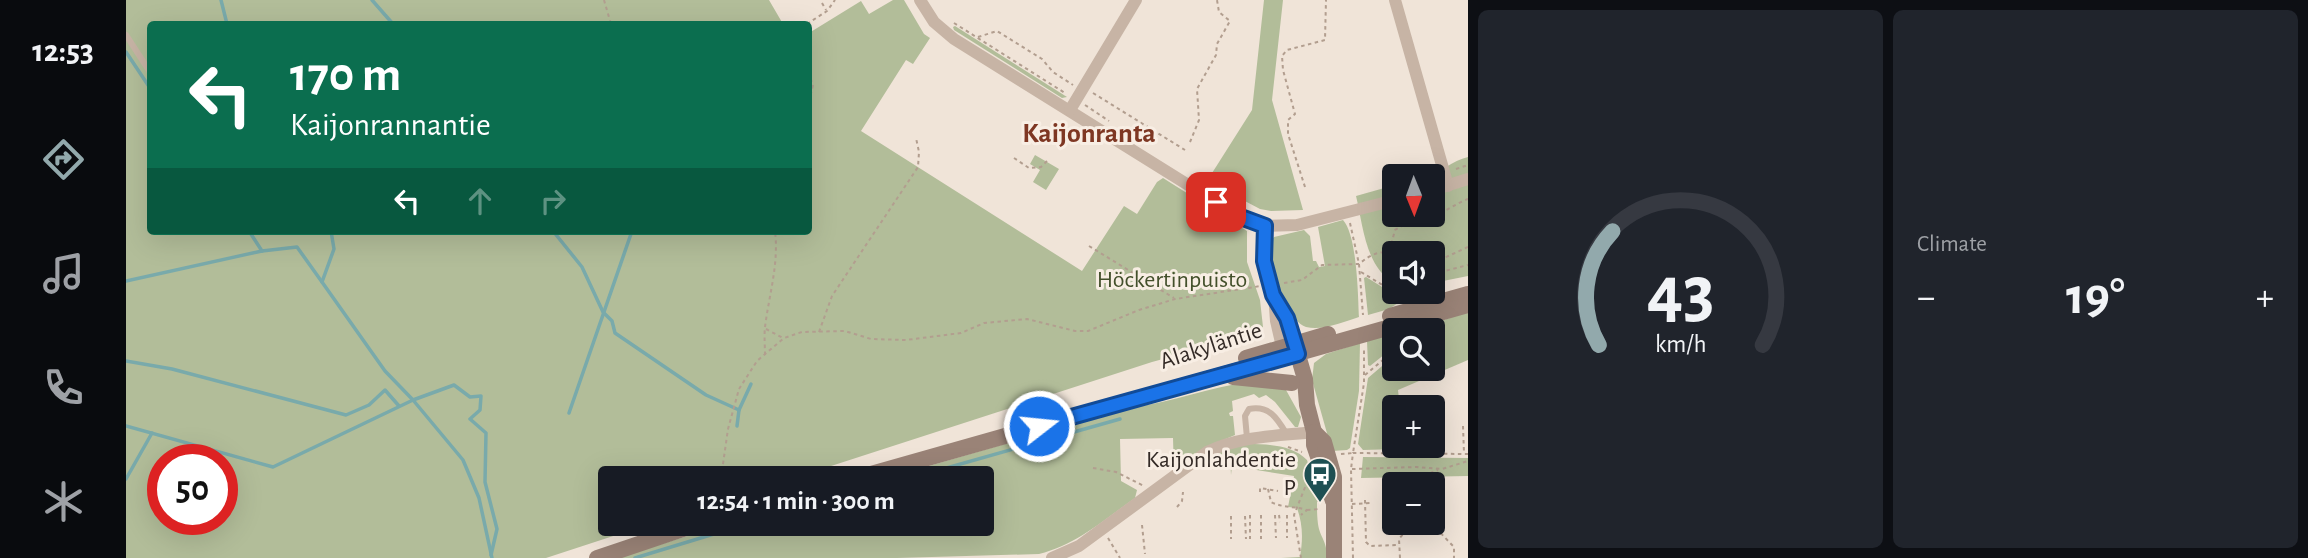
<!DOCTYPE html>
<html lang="en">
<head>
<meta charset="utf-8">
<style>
	body { margin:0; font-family:"Alegreya Sans",sans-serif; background:#20242c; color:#f1f3f6; height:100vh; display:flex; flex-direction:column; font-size:26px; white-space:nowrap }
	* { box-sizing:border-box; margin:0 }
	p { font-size:23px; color:#9ea1a6 }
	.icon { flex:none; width:38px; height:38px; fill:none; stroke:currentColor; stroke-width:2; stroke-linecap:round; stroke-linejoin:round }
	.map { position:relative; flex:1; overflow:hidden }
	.side { display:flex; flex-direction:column; gap:10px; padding:10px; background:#0d0f14; width:840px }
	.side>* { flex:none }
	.hud { position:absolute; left:21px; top:21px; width:665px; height:214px; border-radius:7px; box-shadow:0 7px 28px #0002; background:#0b6e4f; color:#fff; overflow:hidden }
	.needle { width:46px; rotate:179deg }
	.buttons { position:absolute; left:1256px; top:164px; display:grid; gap:14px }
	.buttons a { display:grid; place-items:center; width:63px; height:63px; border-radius:7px; background:#171b24; box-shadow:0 7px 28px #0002; font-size:35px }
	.speed { position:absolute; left:21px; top:444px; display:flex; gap:14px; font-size:35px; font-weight:700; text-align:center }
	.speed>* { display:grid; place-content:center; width:91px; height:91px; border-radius:50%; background:#171b24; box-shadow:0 7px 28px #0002; line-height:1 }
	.speed .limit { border:10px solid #d22; background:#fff; color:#111 }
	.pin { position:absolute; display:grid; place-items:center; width:60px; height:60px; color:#fff; margin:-30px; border-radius:14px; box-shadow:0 4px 10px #0006 }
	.me { position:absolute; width:77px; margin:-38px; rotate:74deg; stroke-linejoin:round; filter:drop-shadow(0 0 5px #0008) }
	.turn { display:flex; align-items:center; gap:24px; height:147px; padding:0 28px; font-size:32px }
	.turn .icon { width:91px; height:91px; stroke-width:2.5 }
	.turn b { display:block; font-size:49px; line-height:60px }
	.lanes { display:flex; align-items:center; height:66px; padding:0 28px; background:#0003; justify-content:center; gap:35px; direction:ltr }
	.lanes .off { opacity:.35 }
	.big { font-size:52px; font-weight:600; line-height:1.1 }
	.side .tile { flex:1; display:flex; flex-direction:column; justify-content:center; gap:10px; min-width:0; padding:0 24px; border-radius:10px; background:#20242c }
	.side .dial { align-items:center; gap:0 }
	.dial svg { height:182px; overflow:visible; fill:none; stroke:#363941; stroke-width:7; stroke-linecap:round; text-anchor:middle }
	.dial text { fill:#f1f3f6; stroke:none }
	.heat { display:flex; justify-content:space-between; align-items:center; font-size:38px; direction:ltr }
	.side .tiles { flex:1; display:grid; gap:10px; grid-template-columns:repeat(2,1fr) }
	.trip { position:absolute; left:472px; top:466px; width:396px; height:70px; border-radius:7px; background:#171b24; box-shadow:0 7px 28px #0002; font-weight:600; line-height:70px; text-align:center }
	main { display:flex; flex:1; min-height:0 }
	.menu { display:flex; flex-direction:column; width:126px; justify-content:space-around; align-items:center; background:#090b0e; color:#9ea1a6 }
	.menu .icon { width:49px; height:49px }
	.menu .selected { color:#92a9ac }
	.menu b { font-size:32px; color:#f1f3f6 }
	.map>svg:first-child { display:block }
</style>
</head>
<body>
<main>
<nav class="menu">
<b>12:53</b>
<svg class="icon selected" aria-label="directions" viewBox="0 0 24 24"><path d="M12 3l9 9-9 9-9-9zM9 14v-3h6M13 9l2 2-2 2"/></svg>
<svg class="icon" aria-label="music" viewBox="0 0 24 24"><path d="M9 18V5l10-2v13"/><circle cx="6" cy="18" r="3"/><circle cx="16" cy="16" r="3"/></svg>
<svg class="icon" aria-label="phone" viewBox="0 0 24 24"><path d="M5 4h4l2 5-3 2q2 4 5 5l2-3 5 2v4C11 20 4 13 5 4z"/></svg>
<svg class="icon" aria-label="climate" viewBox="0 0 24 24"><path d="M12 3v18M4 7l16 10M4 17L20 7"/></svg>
</nav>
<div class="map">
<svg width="1342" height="558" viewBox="0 0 1342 558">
	<rect width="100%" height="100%" fill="#f0e4d8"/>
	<g fill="#b2bd99" fill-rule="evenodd">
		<path d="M0 0H643L657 24H24V231H682L683 33 735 1 743 14 767 0H778L798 34 804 38 787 64 780 60 735 131 956 271 998 206 1011 214 1031 182 1037 178 1121 231V262L1134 300 1137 327 1118 337 1026 362 668 478H485V523H527L420 558H0ZM37 460H96V520H37Z"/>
		<polygon points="1138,0 1157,0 1146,100 1177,210 1145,211 1134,209 1081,181 1126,110"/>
		<polygon points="829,26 941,97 936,98 828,30 827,27"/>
		<polygon points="909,155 933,169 920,190 907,182 914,170 904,164"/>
		<path d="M1342 157V276L1307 283V254H1269V283C1239 268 1237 224 1230 196L1269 185V215H1307V177H1299C1315 172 1326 161 1342 157Z"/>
		<path d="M1217 220C1231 235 1232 295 1233 317 1217 322 1197 331 1180 327 1162 322 1140 264 1143 246 1144 242 1145 241 1148 237L1178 230 1184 236 1187 261H1190L1193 267 1199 266 1192 227Z"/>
		<polygon points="1240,277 1274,298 1275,301 1263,309 1242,315 1238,278"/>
		<polygon points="1342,311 1342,360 1272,390 1274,408 1269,408 1269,446 1282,446 1272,449 1237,450 1232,444 1242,378 1269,355 1269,369 1307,369 1307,331 1302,331 1310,323"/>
		<polygon points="1269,333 1269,346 1244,366 1242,365 1241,341"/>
		<polygon points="1234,343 1233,391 1224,448 1221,450 1206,451 1186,380 1188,363 1200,354"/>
		<path d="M1124 382 1157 388 1160 390 1175 417 1172 427H1169L1149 402 1140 395 1133 398 1128 394 1106 401 1107 411 1103 413 1104 416H1107L1109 435 1081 447 1048 472 1047 438 994 439 995 481 1011 490 1009 498C979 519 950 545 913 554L771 558H491L603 523H856V478H761L1008 407C1047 402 1084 387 1124 382Z"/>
		<path d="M1122 444C1142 444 1167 445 1181 460L1193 501 1191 502C1191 509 1191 516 1192 524 1194 538 1201 540 1201 558H1155L1174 557C1177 539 1177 525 1171 508L1162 507 1168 476 1106 466 1105 475 1104 455 1090 458 1089 464H1084L1083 454Z"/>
		<polygon points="1237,457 1342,458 1342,476 1235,478"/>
	</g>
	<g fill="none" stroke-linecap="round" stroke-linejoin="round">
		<g stroke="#79aaab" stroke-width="3.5">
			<polyline points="95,0 101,24"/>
			<polyline points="246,0 267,24"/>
			<polyline points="0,52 24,88"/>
			<polyline points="123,231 136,251 171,247 196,282"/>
			<polyline points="205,231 208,249 196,282 259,371 287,400 337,460 353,498 366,558"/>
			<polyline points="427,231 456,267 477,312 486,321 489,333 580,395 613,410"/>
			<polyline points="0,281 136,251"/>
			<polyline points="0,361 46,369 220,415 243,405 259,390 273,406"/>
			<polyline points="443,413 506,231"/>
			<polyline points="0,426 147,467 287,400 328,385 344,397 355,396 354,410 344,419 360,433 359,482 371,529 365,555"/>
			<polyline points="611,426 613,410 625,384"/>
			<polyline points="785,478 994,419"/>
			<polyline points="0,479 26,433"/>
			<polyline points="509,558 624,523"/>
		</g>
		<g stroke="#b29e8f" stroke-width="2" stroke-dasharray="3.5 3.5" stroke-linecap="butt">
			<polyline points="478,0 485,24"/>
			<polyline points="696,3 700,10"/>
			<polyline points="828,23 939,93"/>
			<polyline points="681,24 701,11 709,0"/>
			<polyline points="852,37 871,31 916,59 927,72 947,85"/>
			<polyline points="682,72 687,85 682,106"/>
			<polyline points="967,93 1059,150"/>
			<polyline points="959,105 983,121"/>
			<polyline points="1064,142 1073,120 1071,89 1090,55 1091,44 1104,21 1093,12 1091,0"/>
			<polyline points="888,158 903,168 915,167 923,159"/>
			<polyline points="1330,169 1342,165"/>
			<polyline points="1179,187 1162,134 1162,120 1169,114 1157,70 1156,56 1161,50 1199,40 1200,0"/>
			<polyline points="1224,223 1233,264 1237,315"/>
			<polyline points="963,246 1048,298"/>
			<polyline points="1307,263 1342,247"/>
			<polyline points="1235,272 1278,298"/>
			<polyline points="1307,274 1342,265"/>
			<path d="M1269 279 1262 278 1260 269 1261 260 1269 230C1282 221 1297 220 1312 214 1322 210 1331 203 1342 199"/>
			<path d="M1158 283 1176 280 1196 265 1233 264C1244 255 1255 248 1269 256"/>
			<polyline points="640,329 657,338"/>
			<polyline points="693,332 706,296 792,167 793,152 790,138"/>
			<path d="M639 355C639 346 638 336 639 327 643 295 653 264 649 231"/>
			<polyline points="1239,375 1269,350"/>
			<polyline points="1337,426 1338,453"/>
			<polyline points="1162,447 1176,452"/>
			<polyline points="1215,454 1227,453 1238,383 1238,349"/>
			<polyline points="967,468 990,472 1018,486"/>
			<polyline points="1226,469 1290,467 1316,469 1342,461"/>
			<polyline points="595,478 602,429 613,389 631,361 658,338 676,332 719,331 745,339 780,340 835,333 858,323 901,319 949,331 962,331 1013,310 1049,299 1135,286"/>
			<path d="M1298 485C1298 475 1304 473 1312 470"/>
			<path d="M1142 489 1145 502C1157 508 1168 506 1181 510L1175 515"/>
			<polyline points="1134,492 1134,488 1152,491"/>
			<polyline points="1239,500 1240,542 1244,546 1273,545"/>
			<polyline points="1226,504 1245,503"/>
			<polyline points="1051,507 1056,501 1057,492"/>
			<polyline points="1181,510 1193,509"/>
			<polyline points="1124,515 1124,539"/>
			<polyline points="1135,515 1135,539"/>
			<polyline points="1149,515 1150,538"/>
			<polyline points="1153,515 1154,522"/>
			<polyline points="1161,515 1161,538"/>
			<polyline points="1105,516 1105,539"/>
			<polyline points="1119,516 1120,539"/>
			<polyline points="1305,523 1328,547 1328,558"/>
			<polyline points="1016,525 1019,554"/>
			<polyline points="982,538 994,558"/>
			<polyline points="1175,558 1168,515 1184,475"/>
			<polyline points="1227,558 1225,469 1227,453 1342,454"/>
			<polyline points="1274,558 1273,539 1283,527 1283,523"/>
		</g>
		<g stroke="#c7b4a5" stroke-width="6">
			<polyline points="0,35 24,72"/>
			<path d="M1121 438 1119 416 1123 409C1143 405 1151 418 1160 433"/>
		</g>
		<g stroke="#c7b4a5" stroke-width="12">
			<polyline points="794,0 808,22 828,39 1112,216 1139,226 1171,225 1269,200"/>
			<polyline points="1269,0 1322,186"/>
			<polyline points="944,110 1010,0"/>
			<polyline points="1307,190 1342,179"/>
			<polyline points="1139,226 1138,261 1148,294 1150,321 1156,347"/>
			<polyline points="1149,298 1161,318 1169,343"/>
			<path d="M926 558 953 546 1081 452C1114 436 1151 436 1188 432"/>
		</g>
		<g stroke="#9a8377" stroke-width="16">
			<polyline points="1264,316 1342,294"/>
			<polyline points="1169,345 1179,379 1181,405 1188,432 1188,445 1207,501"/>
			<polyline points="1120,358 1202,334"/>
			<polyline points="1107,377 1166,383"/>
			<polyline points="1188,432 1198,442 1208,477 1208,558"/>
			<polyline points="731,478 1342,305"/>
			<polyline points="471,558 575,523"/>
		</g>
	</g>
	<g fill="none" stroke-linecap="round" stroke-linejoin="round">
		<defs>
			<polyline id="route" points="913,426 1172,354 1161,318 1147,295 1138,261 1139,226 1112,216 1090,202"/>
		</defs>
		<use href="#route" stroke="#114b97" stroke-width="18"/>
		<use href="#route" stroke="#1a73e8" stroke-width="12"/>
	</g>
	<defs>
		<symbol id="bus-pin" viewBox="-11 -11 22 30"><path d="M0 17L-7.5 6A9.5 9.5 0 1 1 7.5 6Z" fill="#1e4f52" stroke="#f8eee4"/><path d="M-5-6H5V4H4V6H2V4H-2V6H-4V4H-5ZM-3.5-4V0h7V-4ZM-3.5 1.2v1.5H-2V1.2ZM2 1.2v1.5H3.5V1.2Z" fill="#fff"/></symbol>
	</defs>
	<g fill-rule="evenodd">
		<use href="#bus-pin" x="1175" y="455" width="38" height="52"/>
	</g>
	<g text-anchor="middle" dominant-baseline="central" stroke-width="6" stroke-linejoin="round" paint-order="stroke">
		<g font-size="24" fill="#43502b" stroke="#f8eee4">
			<text x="1046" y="280">Höckertinpuisto</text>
		</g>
		<g font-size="24" fill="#332a26" stroke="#f8eee4">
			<text transform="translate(1085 346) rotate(-18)">Alakyläntie</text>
		</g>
		<g font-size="24" fill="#332a26" stroke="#f8eee4" text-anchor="end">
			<text x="1170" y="460">Kaijonlahdentie<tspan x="1170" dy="28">P</tspan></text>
		</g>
		<g font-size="28" font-weight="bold" fill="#7e3723" stroke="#f8eee4">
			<text x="963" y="134">Kaijonranta</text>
		</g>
	</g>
</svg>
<div class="buttons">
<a><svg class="needle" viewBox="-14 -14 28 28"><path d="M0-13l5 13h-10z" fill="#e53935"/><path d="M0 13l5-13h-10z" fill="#9ea1a6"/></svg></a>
<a><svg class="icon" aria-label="sound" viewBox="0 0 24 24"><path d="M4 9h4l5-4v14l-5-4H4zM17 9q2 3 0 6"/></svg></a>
<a><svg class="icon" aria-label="search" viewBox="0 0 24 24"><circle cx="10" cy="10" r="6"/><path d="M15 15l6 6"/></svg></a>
<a>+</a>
<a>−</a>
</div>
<div class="speed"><div class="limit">50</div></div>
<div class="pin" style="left:1090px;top:202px;background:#d93025"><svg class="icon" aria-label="arrive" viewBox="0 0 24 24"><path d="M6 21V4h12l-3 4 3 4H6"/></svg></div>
<svg class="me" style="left:913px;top:426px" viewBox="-20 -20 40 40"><circle r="17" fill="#1a73e8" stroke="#fff" stroke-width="3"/><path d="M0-11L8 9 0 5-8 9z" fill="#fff"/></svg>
<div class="trip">12:54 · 1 min · 300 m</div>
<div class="hud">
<div class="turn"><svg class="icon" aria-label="left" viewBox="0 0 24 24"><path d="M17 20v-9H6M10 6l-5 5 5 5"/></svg><div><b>170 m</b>Kaijonrannantie</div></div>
<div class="lanes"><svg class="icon" aria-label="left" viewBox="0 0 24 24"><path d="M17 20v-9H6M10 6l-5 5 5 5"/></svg><svg class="icon off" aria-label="ahead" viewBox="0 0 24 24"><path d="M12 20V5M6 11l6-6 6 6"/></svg><svg class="icon off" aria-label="right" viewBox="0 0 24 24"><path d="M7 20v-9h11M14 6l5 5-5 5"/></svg></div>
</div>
</div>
<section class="side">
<div class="tiles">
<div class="tile dial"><svg viewBox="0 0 100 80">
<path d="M14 69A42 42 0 1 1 86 69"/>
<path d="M14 69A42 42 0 0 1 20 19" stroke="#92a9ac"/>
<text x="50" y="56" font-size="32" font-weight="700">43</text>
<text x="50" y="72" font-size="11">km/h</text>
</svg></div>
<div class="tile"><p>Climate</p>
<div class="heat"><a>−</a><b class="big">19°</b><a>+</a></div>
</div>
</div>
</section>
</main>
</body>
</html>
